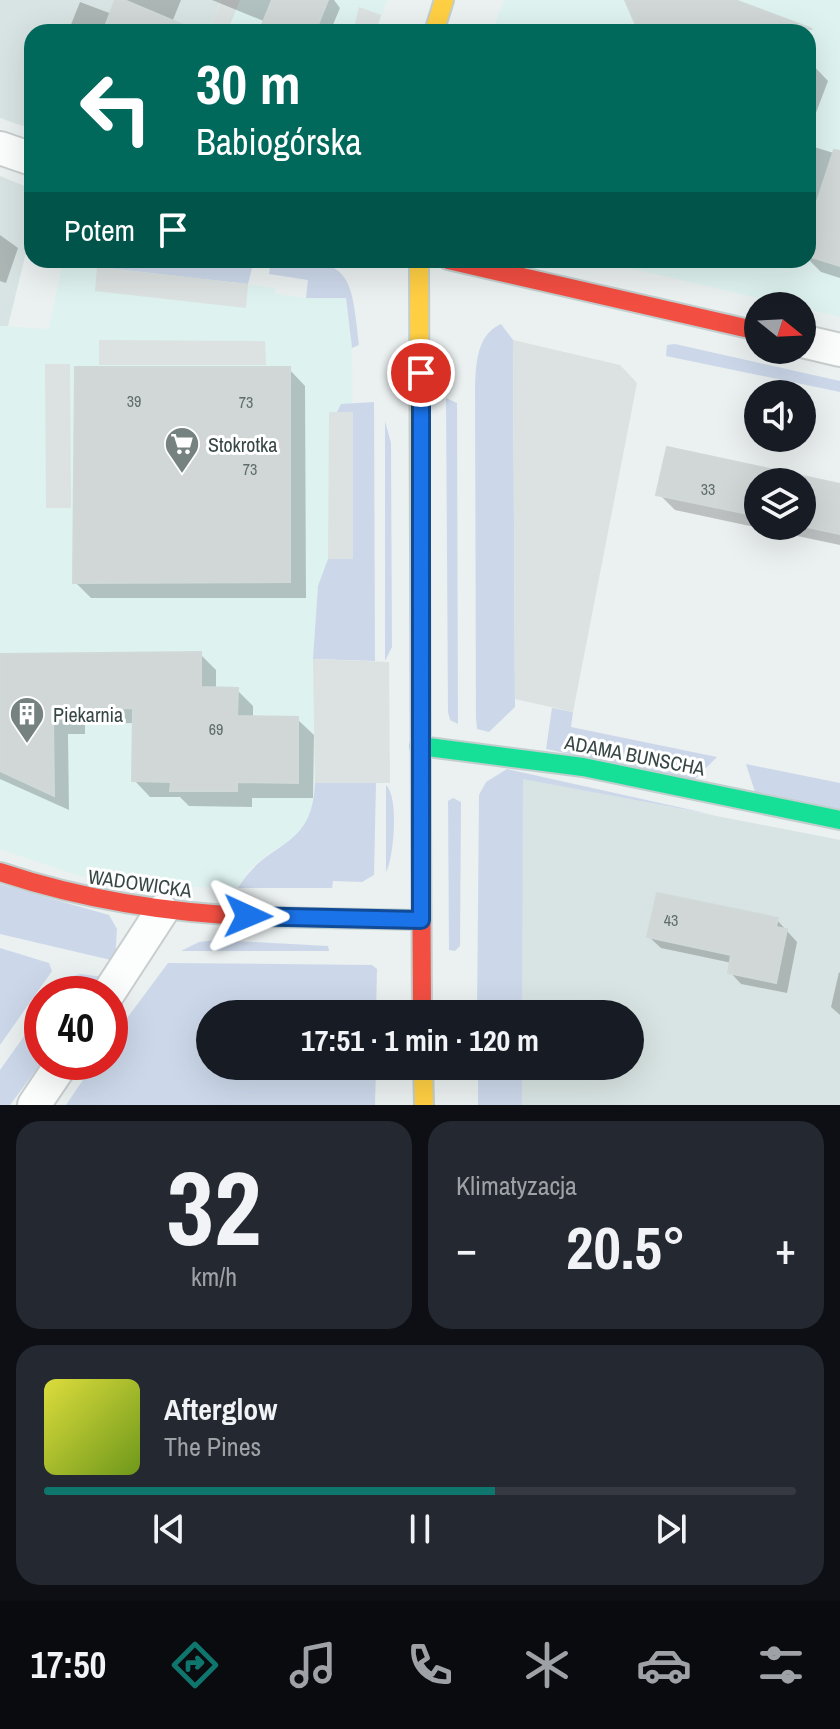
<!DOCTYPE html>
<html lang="pl">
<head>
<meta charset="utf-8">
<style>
	body { margin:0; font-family:"Archivo Narrow",sans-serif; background:#242831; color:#f1f3f6; height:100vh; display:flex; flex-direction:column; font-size:30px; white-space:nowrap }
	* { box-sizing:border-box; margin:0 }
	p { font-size:26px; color:#9ea1a6 }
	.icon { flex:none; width:44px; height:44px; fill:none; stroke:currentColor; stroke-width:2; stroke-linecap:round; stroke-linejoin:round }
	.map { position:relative; height:1105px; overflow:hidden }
	.sheet { display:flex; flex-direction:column; gap:16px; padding:16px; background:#0d0f14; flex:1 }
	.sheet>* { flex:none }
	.banner { position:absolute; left:24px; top:24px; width:792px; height:244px; border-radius:24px; box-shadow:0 8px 32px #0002; background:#00695c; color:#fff; overflow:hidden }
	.needle { width:52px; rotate:108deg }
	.tools { position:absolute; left:744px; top:292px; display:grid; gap:16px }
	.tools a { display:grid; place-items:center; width:72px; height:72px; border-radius:50%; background:#171b24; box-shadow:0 8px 32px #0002; font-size:40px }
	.speed { position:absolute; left:24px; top:976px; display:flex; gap:16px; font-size:40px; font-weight:700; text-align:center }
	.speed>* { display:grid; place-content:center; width:104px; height:104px; border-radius:50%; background:#171b24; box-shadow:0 8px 32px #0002; line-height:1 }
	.speed .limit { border:12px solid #d22; background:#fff; color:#111 }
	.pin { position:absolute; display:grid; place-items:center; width:68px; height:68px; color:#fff; margin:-34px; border:4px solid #fff; border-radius:50%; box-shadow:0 2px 8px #0007 }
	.me { position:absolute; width:88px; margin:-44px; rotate:91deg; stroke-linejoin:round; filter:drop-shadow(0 0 6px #0008) }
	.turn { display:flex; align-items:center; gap:28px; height:168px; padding:0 40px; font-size:36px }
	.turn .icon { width:104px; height:104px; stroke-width:2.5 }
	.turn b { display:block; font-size:56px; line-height:68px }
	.then { display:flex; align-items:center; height:76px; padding:0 40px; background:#0003; gap:16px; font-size:30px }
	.big { font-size:60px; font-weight:700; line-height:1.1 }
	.sheet .tile { flex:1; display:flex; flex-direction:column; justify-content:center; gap:12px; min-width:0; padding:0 28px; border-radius:24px; background:#242831 }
	.sheet .dial { align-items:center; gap:0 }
	.dial b { font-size:104px; line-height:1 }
	.song { display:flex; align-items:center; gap:24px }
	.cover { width:96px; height:96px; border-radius:12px; background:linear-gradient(135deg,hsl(60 70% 55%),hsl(80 70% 35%)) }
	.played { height:8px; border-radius:4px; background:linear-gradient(90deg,#0f766e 60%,#363941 60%) }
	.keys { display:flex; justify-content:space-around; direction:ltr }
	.heat { display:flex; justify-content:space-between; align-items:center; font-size:44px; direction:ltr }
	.sheet .tiles { flex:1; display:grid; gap:16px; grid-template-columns:1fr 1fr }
	.tile:last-child { grid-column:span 2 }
	.trip { position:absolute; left:196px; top:1000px; width:448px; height:80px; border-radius:40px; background:#171b24; box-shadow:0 8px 32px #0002; font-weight:700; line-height:80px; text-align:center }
	.menu { display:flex; height:128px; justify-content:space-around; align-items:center; background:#090b0e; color:#9ea1a6 }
	.menu .icon { width:56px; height:56px }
	.menu .current { color:#0f766e }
	.menu b { font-size:36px; color:#f1f3f6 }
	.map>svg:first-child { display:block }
</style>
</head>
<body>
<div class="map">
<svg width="840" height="1105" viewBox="0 0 840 1105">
	<rect width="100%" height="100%" fill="#ebf0f0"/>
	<g fill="#d8e4e3">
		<polygon points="0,0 221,0 208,32 32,32 32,129 0,118"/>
		<polygon points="0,176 32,189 32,228 8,326 0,326"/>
		<polygon points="522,778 840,840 840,1105 522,1105 522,1066 630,1066 630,1014 522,1014"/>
	</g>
	<g fill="#def2ef">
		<polygon points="221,0 387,0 376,32 208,32"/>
		<polygon points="504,0 840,0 840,317 595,260 808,260 808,32 492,32"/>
		<polygon points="63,260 275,288 275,294 306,298 346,297 352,348 353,559 313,659 376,783 315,783 311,816 301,834 268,854 248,871 238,888 154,886 80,876 0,849 0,326 49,329"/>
	</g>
	<g fill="#ccd8ea">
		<polygon points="74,260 254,260 248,284 98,267"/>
		<path d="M271 260C349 260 351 268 359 345L352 348 346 298H306L308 280 269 274Z"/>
		<path d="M501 324 513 340 515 707 489 732 477 729 476 718 475 388C476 365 476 335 501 324Z"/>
		<polygon points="675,344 840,381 840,392 666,356 667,345"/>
		<polygon points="446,398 457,403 458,724 450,720 448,712"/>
		<polygon points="374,402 375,661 313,659 318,586 328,559 353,558 353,412 337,412 341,404"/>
		<polygon points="385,421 391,443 392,647 385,661"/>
		<polygon points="552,708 573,712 571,727 717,757 694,780 546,749"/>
		<polygon points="746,764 840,783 840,810 755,792"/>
		<polygon points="507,769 714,815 523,779 522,1014 477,1014 479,795 486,782"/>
		<path d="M315 783H376L374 875 362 882 333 881 332 888H238C268 838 312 852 315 783Z"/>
		<path d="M386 785C399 797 394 857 386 872Z"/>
		<polygon points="453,798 461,802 460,946 455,951 449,950 448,801"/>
		<polygon points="0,884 109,915 117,929 115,961 0,934"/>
		<polygon points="216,940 328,946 329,951 181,951 199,942"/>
		<polygon points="0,948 49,963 52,971 0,1045"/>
		<polygon points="168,963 372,965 377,969 376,1014 210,1014 210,1066 376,1066 375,1105 66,1105 95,1062 110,1062 110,1041"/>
		<polygon points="80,974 104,977 92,994 54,994 65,978"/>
		<polygon points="42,1011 42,1062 10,1105 0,1105 0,1070"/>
		<rect x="478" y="1066" width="44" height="39"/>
	</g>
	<g fill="#dce2e1">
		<polygon points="221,0 240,0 227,32 208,32"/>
		<polygon points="359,7 381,15 376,32 353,32"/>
		<polygon points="97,267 248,284 246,308 95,291"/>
		<polygon points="99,340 265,341 266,365 99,365"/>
		<polygon points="513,340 620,365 637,383 573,712 515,699"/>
		<polygon points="45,364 70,364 71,508 46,508"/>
		<polygon points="329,412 353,412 353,559 328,559"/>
		<polygon points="313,659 389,662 390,783 315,783"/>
	</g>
	<g fill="#0003" fill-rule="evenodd">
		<polygon points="118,0 181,0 168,32 68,32 80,2 112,14"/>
		<polygon points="212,0 334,0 340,8 330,32 262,32 266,22"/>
		<polygon points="627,0 729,0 761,12 781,32 641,32"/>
		<polygon points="808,60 828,81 808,134"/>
		<polygon points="808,145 840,155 840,278 821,272 808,259 808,235 814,217 808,215"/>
		<polygon points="0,235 18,248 6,283 0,281"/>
		<polygon points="289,369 305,386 306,598 91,598 75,582"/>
		<path d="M668 449 840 486V545L675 510 659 494ZM758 482H802V526H758Z"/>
		<polygon points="200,654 216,670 216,689 237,690 253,706 253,718 297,719 314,735 313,798 252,798 252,807 189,806 180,797 150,797 134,780 135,723 85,724 85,734 68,734 69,810 0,779 0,656"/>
		<polygon points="777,920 797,942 787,993 741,984 730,972 732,963 661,948 649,937"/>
		<polygon points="839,972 840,973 840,1015 831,1007"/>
	</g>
	<g fill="#d0d7d6" stroke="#d1d8d8" stroke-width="2">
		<polygon points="115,0 124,0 200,32 103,32"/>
		<polygon points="272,0 328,0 315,32 259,32"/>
		<polygon points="625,0 735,0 812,29 639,32"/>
		<polygon points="834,150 840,151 840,266 808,256 808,229"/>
		<polygon points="75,367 290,367 290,582 73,583"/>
		<polygon points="667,447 840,484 840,534 802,526 802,482 758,482 758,516 656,495"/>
		<polygon points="201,652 201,687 238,688 237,716 298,717 298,783 237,782 237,791 170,791 171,782 132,781 133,708 69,709 70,719 53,719 54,796 0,771 0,654"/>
		<polygon points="657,893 778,918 776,927 787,929 776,983 728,973 731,955 647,937"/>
	</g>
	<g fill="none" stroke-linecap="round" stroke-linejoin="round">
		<defs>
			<g id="street">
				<polyline points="0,148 32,159"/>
				<polyline points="802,341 840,350"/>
				<polyline points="108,994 162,911"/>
				<polyline points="34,1105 63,1062"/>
			</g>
			<g id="fast">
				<polyline points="420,746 583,767 840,820"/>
				<polyline points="266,917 421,920"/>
			</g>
			<g id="slow">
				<polyline points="434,32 444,0"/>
				<polyline points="419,260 421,825"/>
				<polyline points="423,1066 424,1105"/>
			</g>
			<g id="jam">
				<polyline points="448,260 758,331"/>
				<polyline points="421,825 422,1014"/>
				<path d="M0 872C87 901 174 914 266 917"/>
			</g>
		</defs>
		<use href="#street" stroke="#c8cece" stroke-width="36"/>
		<use href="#fast" stroke="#c1cecd" stroke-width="22"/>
		<use href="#slow" stroke="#c1cecd" stroke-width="22"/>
		<use href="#jam" stroke="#c1cecd" stroke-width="22"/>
		<use href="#street" stroke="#fcfdfd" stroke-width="32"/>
		<use href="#fast" stroke="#16e098" stroke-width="18"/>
		<use href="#slow" stroke="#ffcf43" stroke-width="18"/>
		<use href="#jam" stroke="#f24e42" stroke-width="18"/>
	</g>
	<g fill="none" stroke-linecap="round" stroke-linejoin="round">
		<defs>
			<polyline id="route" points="248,916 421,920 421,373"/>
		</defs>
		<use href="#route" stroke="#114b97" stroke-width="20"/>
		<use href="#route" stroke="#1a73e8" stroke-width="14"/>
	</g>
	<defs>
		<symbol id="supermarket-pin" viewBox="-11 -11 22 30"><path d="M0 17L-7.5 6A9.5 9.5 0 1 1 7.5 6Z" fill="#768280" stroke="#fff"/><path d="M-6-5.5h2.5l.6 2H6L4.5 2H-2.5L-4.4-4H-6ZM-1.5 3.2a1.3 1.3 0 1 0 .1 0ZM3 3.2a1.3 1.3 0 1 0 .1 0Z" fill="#fff"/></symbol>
		<symbol id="building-pin" viewBox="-11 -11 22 30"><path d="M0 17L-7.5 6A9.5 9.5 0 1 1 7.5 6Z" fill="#768280" stroke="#fff"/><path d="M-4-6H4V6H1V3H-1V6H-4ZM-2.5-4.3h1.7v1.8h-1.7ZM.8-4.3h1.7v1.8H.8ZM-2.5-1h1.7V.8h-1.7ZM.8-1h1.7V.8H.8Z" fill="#fff"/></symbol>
	</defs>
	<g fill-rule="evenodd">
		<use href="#supermarket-pin" x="162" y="424" width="40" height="54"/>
		<use href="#building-pin" x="7" y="694" width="40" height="54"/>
	</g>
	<g text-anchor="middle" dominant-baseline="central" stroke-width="6" stroke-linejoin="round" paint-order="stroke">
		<g font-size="16" fill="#5f6c6a">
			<text x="134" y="401">39</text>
			<text x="246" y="402">73</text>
			<text x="250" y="469">73</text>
			<text x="708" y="489">33</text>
			<text x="216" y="729">69</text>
			<text x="671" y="920">43</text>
		</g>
		<g font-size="20" fill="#374744" stroke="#fff" text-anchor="start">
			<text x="208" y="444">Stokrotka</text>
			<text x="53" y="714">Piekarnia</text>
		</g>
		<g font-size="20" fill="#374744" stroke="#fff">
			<text transform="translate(635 755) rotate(11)">ADAMA BUNSCHA</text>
			<text transform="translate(140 883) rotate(8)">WADOWICKA</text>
		</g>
	</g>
</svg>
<div class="tools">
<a><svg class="needle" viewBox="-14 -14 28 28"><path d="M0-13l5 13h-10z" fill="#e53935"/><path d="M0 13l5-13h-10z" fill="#9ea1a6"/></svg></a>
<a><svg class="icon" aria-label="sound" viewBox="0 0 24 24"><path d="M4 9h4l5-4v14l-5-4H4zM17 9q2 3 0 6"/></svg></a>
<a><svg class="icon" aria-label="layers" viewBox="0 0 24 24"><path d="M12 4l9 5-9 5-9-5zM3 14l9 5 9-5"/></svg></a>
</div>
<div class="speed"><div class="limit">40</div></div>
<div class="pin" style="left:421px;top:373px;background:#d93025"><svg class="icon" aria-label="arrive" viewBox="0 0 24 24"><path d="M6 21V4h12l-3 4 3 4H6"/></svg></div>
<svg class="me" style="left:248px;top:916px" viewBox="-20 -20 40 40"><path d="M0-17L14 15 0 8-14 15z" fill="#1a73e8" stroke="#fff" stroke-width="4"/></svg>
<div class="trip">17:51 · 1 min · 120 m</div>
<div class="banner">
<div class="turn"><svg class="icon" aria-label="left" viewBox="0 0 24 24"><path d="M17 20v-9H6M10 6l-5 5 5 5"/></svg><div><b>30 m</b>Babiogórska</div></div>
<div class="then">Potem<svg class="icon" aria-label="arrive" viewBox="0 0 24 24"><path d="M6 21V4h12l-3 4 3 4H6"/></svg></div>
</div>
</div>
<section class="sheet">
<div class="tiles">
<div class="tile dial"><b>32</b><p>km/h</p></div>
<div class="tile"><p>Klimatyzacja</p>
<div class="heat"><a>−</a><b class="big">20.5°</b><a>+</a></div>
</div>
<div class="tile">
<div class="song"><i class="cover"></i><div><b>Afterglow</b><p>The Pines</p></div></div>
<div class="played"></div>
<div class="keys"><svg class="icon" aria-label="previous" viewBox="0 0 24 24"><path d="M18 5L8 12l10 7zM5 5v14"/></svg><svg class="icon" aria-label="pause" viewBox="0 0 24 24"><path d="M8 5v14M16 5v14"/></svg><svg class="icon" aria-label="next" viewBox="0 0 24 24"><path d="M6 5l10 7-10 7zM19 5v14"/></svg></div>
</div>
</div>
</section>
<nav class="menu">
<b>17:50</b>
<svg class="icon current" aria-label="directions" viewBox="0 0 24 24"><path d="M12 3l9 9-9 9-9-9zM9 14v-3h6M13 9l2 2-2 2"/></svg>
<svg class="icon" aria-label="music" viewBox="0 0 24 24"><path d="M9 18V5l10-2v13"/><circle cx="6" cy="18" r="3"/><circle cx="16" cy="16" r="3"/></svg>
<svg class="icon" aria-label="phone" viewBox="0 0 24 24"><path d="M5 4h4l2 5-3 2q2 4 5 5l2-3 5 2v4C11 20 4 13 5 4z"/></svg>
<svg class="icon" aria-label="climate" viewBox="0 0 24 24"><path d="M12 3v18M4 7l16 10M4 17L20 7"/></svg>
<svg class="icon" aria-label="car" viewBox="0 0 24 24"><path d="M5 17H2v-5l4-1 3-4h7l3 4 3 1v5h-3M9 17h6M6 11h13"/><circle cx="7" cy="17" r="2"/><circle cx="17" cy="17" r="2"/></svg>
<svg class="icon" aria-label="filters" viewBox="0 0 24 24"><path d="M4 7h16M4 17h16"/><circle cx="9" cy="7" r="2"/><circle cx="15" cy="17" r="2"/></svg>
</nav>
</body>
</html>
